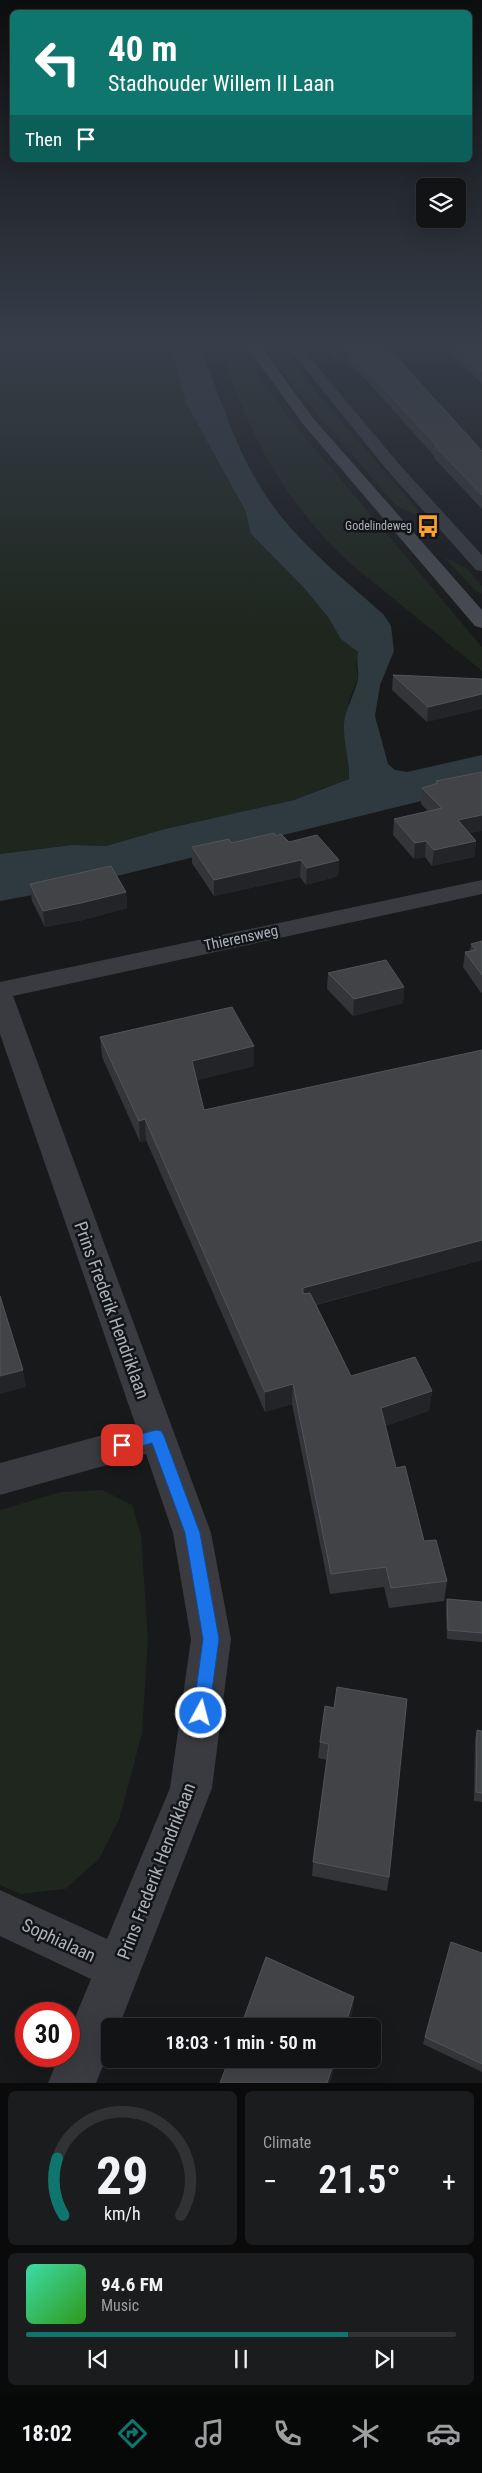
<!DOCTYPE html>
<html lang="en">
<head>
<meta charset="utf-8">
<style>
	body { margin:0; font-family:"Roboto Condensed",sans-serif; background:#1b1c1d; color:#f1f3f6; height:100vh; display:flex; flex-direction:column; font-size:19px; white-space:nowrap }
	* { box-sizing:border-box; margin:0 }
	p { font-size:16px; color:#9c9ea0 }
	.icon { flex:none; width:28px; height:28px; fill:none; stroke:currentColor; stroke-width:2; stroke-linecap:round; stroke-linejoin:round }
	.map { position:relative; height:2083px; overflow:hidden }
	.panel { display:flex; flex-direction:column; gap:8px; padding:8px; background:#0a0a0b; flex:1 }
	.panel>* { flex:none }
	.top-card { position:absolute; left:10px; top:10px; width:462px; height:152px; border-radius:8px; box-shadow:0 5px 20px #0002,0 0 0 1px #313234; background:#0f766e; color:#fff; overflow:hidden }
	.fabs { position:absolute; left:416px; top:178px; display:grid; gap:10px }
	.fabs a { display:grid; place-items:center; width:50px; height:50px; border-radius:8px; background:#121314; box-shadow:0 5px 20px #0002,0 0 0 1px #313234; font-size:25px }
	.speed { position:absolute; left:15px; top:2002px; display:flex; gap:10px; font-size:25px; font-weight:700; text-align:center }
	.speed>* { display:grid; place-content:center; width:65px; height:65px; border-radius:50%; background:#121314; box-shadow:0 5px 20px #0002,0 0 0 1px #313234; line-height:1 }
	.speed .limit { border:8px solid #d22; background:#fff; color:#111 }
	.pin { position:absolute; display:grid; place-items:center; width:42px; height:42px; color:#fff; margin:-21px; border-radius:10px; box-shadow:0 2px 8px #0006 }
	.me { position:absolute; width:55px; margin:-28px; rotate:7deg; stroke-linejoin:round; filter:drop-shadow(0 0 4px #0008) }
	.turn { display:flex; align-items:center; gap:18px; height:105px; padding:0 15px; font-size:22px }
	.turn .icon { width:65px; height:65px; stroke-width:2.5 }
	.turn b { display:block; font-size:35px; line-height:42px }
	.then { display:flex; align-items:center; height:48px; padding:0 15px; background:#0003; gap:10px; font-size:19px }
	.big { font-size:38px; font-weight:600; line-height:1.1 }
	.panel .card { flex:1; display:flex; flex-direction:column; justify-content:center; gap:8px; min-width:0; padding:0 18px; border-radius:8px; background:#1b1c1d }
	.panel .dial { align-items:center; gap:0 }
	.dial svg { height:130px; overflow:visible; fill:none; stroke:#313234; stroke-width:7; stroke-linecap:round; text-anchor:middle }
	.dial text { fill:#f1f3f6; stroke:none }
	.song { display:flex; align-items:center; gap:15px }
	.cover { width:60px; height:60px; border-radius:8px; background:linear-gradient(135deg,hsl(160 70% 55%),hsl(110 70% 35%)) }
	.played { height:5px; border-radius:2px; background:linear-gradient(90deg,#0f766e 75%,#313234 75%) }
	.keys { display:flex; justify-content:space-around; direction:ltr }
	.heat { display:flex; justify-content:space-between; align-items:center; font-size:28px; direction:ltr }
	.panel .tiles { flex:1; display:grid; gap:8px; grid-template-columns:1fr 1fr }
	.card:last-child { grid-column:span 2 }
	.trip { position:absolute; left:101px; top:2018px; width:280px; height:50px; border-radius:8px; background:#121314; box-shadow:0 5px 20px #0002,0 0 0 1px #313234; font-weight:600; line-height:50px; text-align:center }
	.dock { display:flex; height:80px; justify-content:space-around; align-items:center; background:#070808; color:#9c9ea0 }
	.dock .icon { width:35px; height:35px }
	.dock .active { color:#0f766e }
	.dock b { font-size:22px; color:#f1f3f6 }
	.map>svg:first-child { display:block }
</style>
</head>
<body>
<div class="map">
<svg width="482" height="2083" viewBox="0 0 482 2083">
	<rect width="100%" height="100%" fill="#18191b"/>
	<g fill="#1e261e">
		<polygon points="0,340 161,340 172,351 186,403 245,510 251,534 305,589 328,617 340,637 358,652 356,665 358,678 348,703 349,779 294,800 165,829 106,846 72,845 0,854"/>
		<path d="M224 340H232L286 414 482 647V671L351 564C296 514 258 453 233 384 228 370 227 354 224 340Z"/>
		<polygon points="257,340 276,340 321,398 424,517 399,508 384,492 295,388"/>
		<polygon points="444,557 465,567 482,586 482,594 476,591"/>
		<polygon points="103,1490 132,1505 141,1535 148,1639 142,1733 120,1817 99,1859 65,1889 21,1894 0,1885 0,1510 60,1492"/>
	</g>
	<path fill="#2e3a40" d="M161 340H198C218 391 234 447 264 493 295 541 343 578 384 615L391 626 394 651 380 685 375 716 388 764 395 770 407 772 482 755V786L60 890 0 901V854L72 845 106 846 165 829 294 800 349 779C350 761 343 743 344 724 345 708 355 695 358 679 359 672 356 662 358 652L341 639 328 617 305 589 251 534 245 510 186 403 172 351Z"/>
	<g fill="none" stroke-linecap="round" stroke-linejoin="round">
		<g fill="#393b40" fill-rule="evenodd">
			<polygon points="282,340 295,340 399,464 482,555 482,571 476,570 387,470"/>
			<polygon points="482,880 482,894 13,996 211,1533 231,1639 212,1788 119,2026 110,2026 110,2048 96,2083 48,2083 59,2056 69,2056 69,2032 91,1979 0,1936 0,1890 107,1939 170,1788 191,1639 173,1533 146,1454 0,1495 0,1463 136,1426 0,1034 0,982"/>
		</g>
		<polygon fill="#474a50" fill-rule="evenodd" points="242,340 256,340 313,418 482,610 482,628 475,626 303,424"/>
	</g>
	<g fill="#343539">
		<polygon points="320,340 381,340 482,451 482,509 434,458 434,456 368,382 345,360 338,360"/>
		<polygon points="436,340 482,340 482,384"/>
		<polygon points="393,675 482,679 427,722 392,690"/>
		<polygon points="482,772 469,833 476,841 474,857 432,866 425,857 414,859 393,835 394,819 428,811 421,804 422,788 436,784 436,781"/>
		<polygon points="276,836 289,842 339,860 338,876 306,885 300,877 214,896 192,863 192,847 231,843"/>
		<polygon points="30,884 126,892 127,908 83,920 45,927 32,901"/>
		<polygon points="482,941 482,992 481,993 463,967 465,952 470,951 471,944"/>
		<polygon points="328,973 404,987 403,1003 353,1016 327,989"/>
		<polygon points="100,1037 254,1066 197,1080 204,1110 482,1050 482,1260 316,1305 351,1376 432,1391 429,1411 385,1426 396,1468 424,1541 447,1581 444,1601 389,1608 384,1587 330,1594 292,1404 265,1412 146,1140 140,1142 102,1057"/>
		<polygon points="447,1599 482,1602 482,1642 447,1639 446,1609"/>
		<polygon points="325,1706 389,1877 387,1891 312,1876 313,1862 327,1760 318,1758 320,1742"/>
		<polygon points="477,1730 482,1731 482,1802 474,1801 475,1739"/>
		<polygon points="482,1953 482,2072 423,2044 425,2037"/>
	</g>
	<g fill="#232427">
		<polygon points="339,349 345,349 345,360 338,360"/>
		<polygon points="482,694 482,709 427,722 428,707"/>
		<polygon points="482,815 482,831 456,836 458,820"/>
		<polygon points="426,841 425,857 414,859 415,843"/>
		<polygon points="476,841 474,857 432,866 434,850"/>
		<polygon points="301,860 300,877 214,896 214,880"/>
		<polygon points="339,860 338,876 306,885 307,868"/>
		<polygon points="126,892 127,908 83,920 45,927 43,911"/>
		<polygon points="404,987 403,1003 353,1016 354,999"/>
		<polygon points="254,1046 254,1066 193,1081 192,1061"/>
		<polygon points="145,1119 146,1140 140,1142 139,1121"/>
		<polygon points="482,1240 482,1260 302,1308 303,1288"/>
		<polygon points="23,1370 26,1387 0,1394 0,1376"/>
		<polygon points="293,1384 292,1404 265,1412 265,1392"/>
		<polygon points="432,1391 429,1411 379,1428 381,1408"/>
		<polygon points="354,1997 353,2010 348,2026 345,2026"/>
		<polygon points="335,2059 337,2059 330,2083 327,2083"/>
	</g>
	<g fill="#414347" stroke="#515459">
		<polygon points="330,340 381,340 482,451 482,495 435,446 437,446 368,371 345,349 339,349"/>
		<polygon points="448,340 482,340 482,372"/>
		<polygon points="393,675 482,679 482,694 428,707"/>
		<polygon points="482,772 482,815 458,820 476,841 434,850 426,841 415,843 394,819 442,808 422,788 438,783 436,781"/>
		<polygon points="274,833 276,836 281,834 289,842 317,835 339,860 307,868 301,860 214,880 192,847 229,839 231,843"/>
		<polygon points="111,866 126,892 81,903 43,911 30,884"/>
		<polygon points="482,941 482,975 465,952 476,950 471,944"/>
		<polygon points="386,960 404,987 354,999 328,973"/>
		<polygon points="232,1007 254,1046 192,1061 204,1110 482,1050 482,1240 303,1288 303,1294 310,1293 351,1376 415,1357 432,1391 381,1408 396,1468 405,1466 424,1541 436,1540 447,1581 391,1588 386,1567 331,1574 293,1384 265,1392 145,1119 139,1121 100,1037"/>
		<polygon points="0,1296 23,1370 0,1376"/>
		<polygon points="447,1599 482,1602 482,1633 448,1630"/>
		<polygon points="337,1687 407,1699 389,1877 313,1862 329,1744 320,1742 325,1706 334,1708"/>
		<polygon points="477,1730 482,1731 482,1793 476,1792"/>
		<polygon points="451,1942 482,1953 482,2064 425,2037"/>
		<polygon points="266,1957 354,1997 345,2026 241,2026"/>
		<polygon points="229,2059 335,2059 327,2083 220,2083"/>
	</g>
	<linearGradient id="sky" x2="0" y2="1"><stop stop-color="#0d0e0f"/><stop offset="0.54" stop-color="#373e4a"/><stop offset="1" stop-color="#373e4a" stop-opacity="0"/></linearGradient>
	<rect width="482" height="631" fill="url(#sky)"/>
	<polygon fill="#1a73e8" stroke="#114b97" points="156,1430 161,1431 164,1436 200,1533 219,1639 209,1713 207,1719 201,1721 195,1719 193,1713 203,1639 185,1533 152,1443 122,1452 116,1450 114,1445 116,1441"/>
	<defs>
		<symbol id="bus-bare" viewBox="-9 -9 18 18"><path d="M-5-6H5V4H4V6H2V4H-2V6H-4V4H-5ZM-3.5-4V0h7V-4ZM-3.5 1.2v1.5H-2V1.2ZM2 1.2v1.5H3.5V1.2Z" fill="#f9a132" stroke="#131416" stroke-width="2.5" paint-order="stroke"/></symbol>
	</defs>
	<g fill-rule="evenodd">
		<use href="#bus-bare" x="412" y="510" width="32" height="32"/>
	</g>
	<g text-anchor="middle" dominant-baseline="central" stroke-width="5" stroke-linejoin="round" paint-order="stroke">
		<g font-size="12" fill="#aab1bb" stroke="#131416" text-anchor="end">
			<text x="412" y="526">Godelindeweg</text>
		</g>
		<g font-size="15" fill="#aab1bb" stroke="#131416">
			<text transform="translate(241 938) rotate(-12)">Thierensweg</text>
		</g>
		<g font-size="18" fill="#aab1bb" stroke="#131416">
			<text transform="translate(112 1310) rotate(70)">Prins Frederik Hendriklaan</text>
			<text transform="translate(156 1871) rotate(-69)">Prins Frederik Hendriklaan</text>
			<text transform="translate(59 1940) rotate(25)">Sophialaan</text>
		</g>
	</g>
</svg>
<div class="fabs">
<a><svg class="icon" aria-label="layers" viewBox="0 0 24 24"><path d="M12 4l9 5-9 5-9-5zM3 14l9 5 9-5"/></svg></a>
</div>
<div class="speed"><div class="limit">30</div></div>
<div class="pin" style="left:122px;top:1445px;background:#d93025"><svg class="icon" aria-label="arrive" viewBox="0 0 24 24"><path d="M6 21V4h12l-3 4 3 4H6"/></svg></div>
<svg class="me" style="left:201px;top:1713px" viewBox="-20 -20 40 40"><circle r="17" fill="#1a73e8" stroke="#fff" stroke-width="3"/><path d="M0-11L8 9 0 5-8 9z" fill="#fff"/></svg>
<div class="trip">18:03 · 1 min · 50 m</div>
<div class="top-card">
<div class="turn"><svg class="icon" aria-label="left" viewBox="0 0 24 24"><path d="M17 20v-9H6M10 6l-5 5 5 5"/></svg><div><b>40 m</b>Stadhouder Willem II Laan</div></div>
<div class="then">Then<svg class="icon" aria-label="arrive" viewBox="0 0 24 24"><path d="M6 21V4h12l-3 4 3 4H6"/></svg></div>
</div>
</div>
<section class="panel">
<div class="tiles">
<div class="card dial"><svg viewBox="0 0 100 80">
<path d="M14 69A42 42 0 1 1 86 69"/>
<path d="M14 69A42 42 0 0 1 10 34" stroke="#0f766e"/>
<text x="50" y="56" font-size="32" font-weight="700">29</text>
<text x="50" y="72" font-size="11">km/h</text>
</svg></div>
<div class="card"><p>Climate</p>
<div class="heat"><a>−</a><b class="big">21.5°</b><a>+</a></div>
</div>
<div class="card">
<div class="song"><i class="cover"></i><div><b>94.6 FM</b><p>Music</p></div></div>
<div class="played"></div>
<div class="keys"><svg class="icon" aria-label="previous" viewBox="0 0 24 24"><path d="M18 5L8 12l10 7zM5 5v14"/></svg><svg class="icon" aria-label="pause" viewBox="0 0 24 24"><path d="M8 5v14M16 5v14"/></svg><svg class="icon" aria-label="next" viewBox="0 0 24 24"><path d="M6 5l10 7-10 7zM19 5v14"/></svg></div>
</div>
</div>
</section>
<nav class="dock">
<b>18:02</b>
<svg class="icon active" aria-label="directions" viewBox="0 0 24 24"><path d="M12 3l9 9-9 9-9-9zM9 14v-3h6M13 9l2 2-2 2"/></svg>
<svg class="icon" aria-label="music" viewBox="0 0 24 24"><path d="M9 18V5l10-2v13"/><circle cx="6" cy="18" r="3"/><circle cx="16" cy="16" r="3"/></svg>
<svg class="icon" aria-label="phone" viewBox="0 0 24 24"><path d="M5 4h4l2 5-3 2q2 4 5 5l2-3 5 2v4C11 20 4 13 5 4z"/></svg>
<svg class="icon" aria-label="climate" viewBox="0 0 24 24"><path d="M12 3v18M4 7l16 10M4 17L20 7"/></svg>
<svg class="icon" aria-label="car" viewBox="0 0 24 24"><path d="M5 17H2v-5l4-1 3-4h7l3 4 3 1v5h-3M9 17h6M6 11h13"/><circle cx="7" cy="17" r="2"/><circle cx="17" cy="17" r="2"/></svg>
</nav>
</body>
</html>
